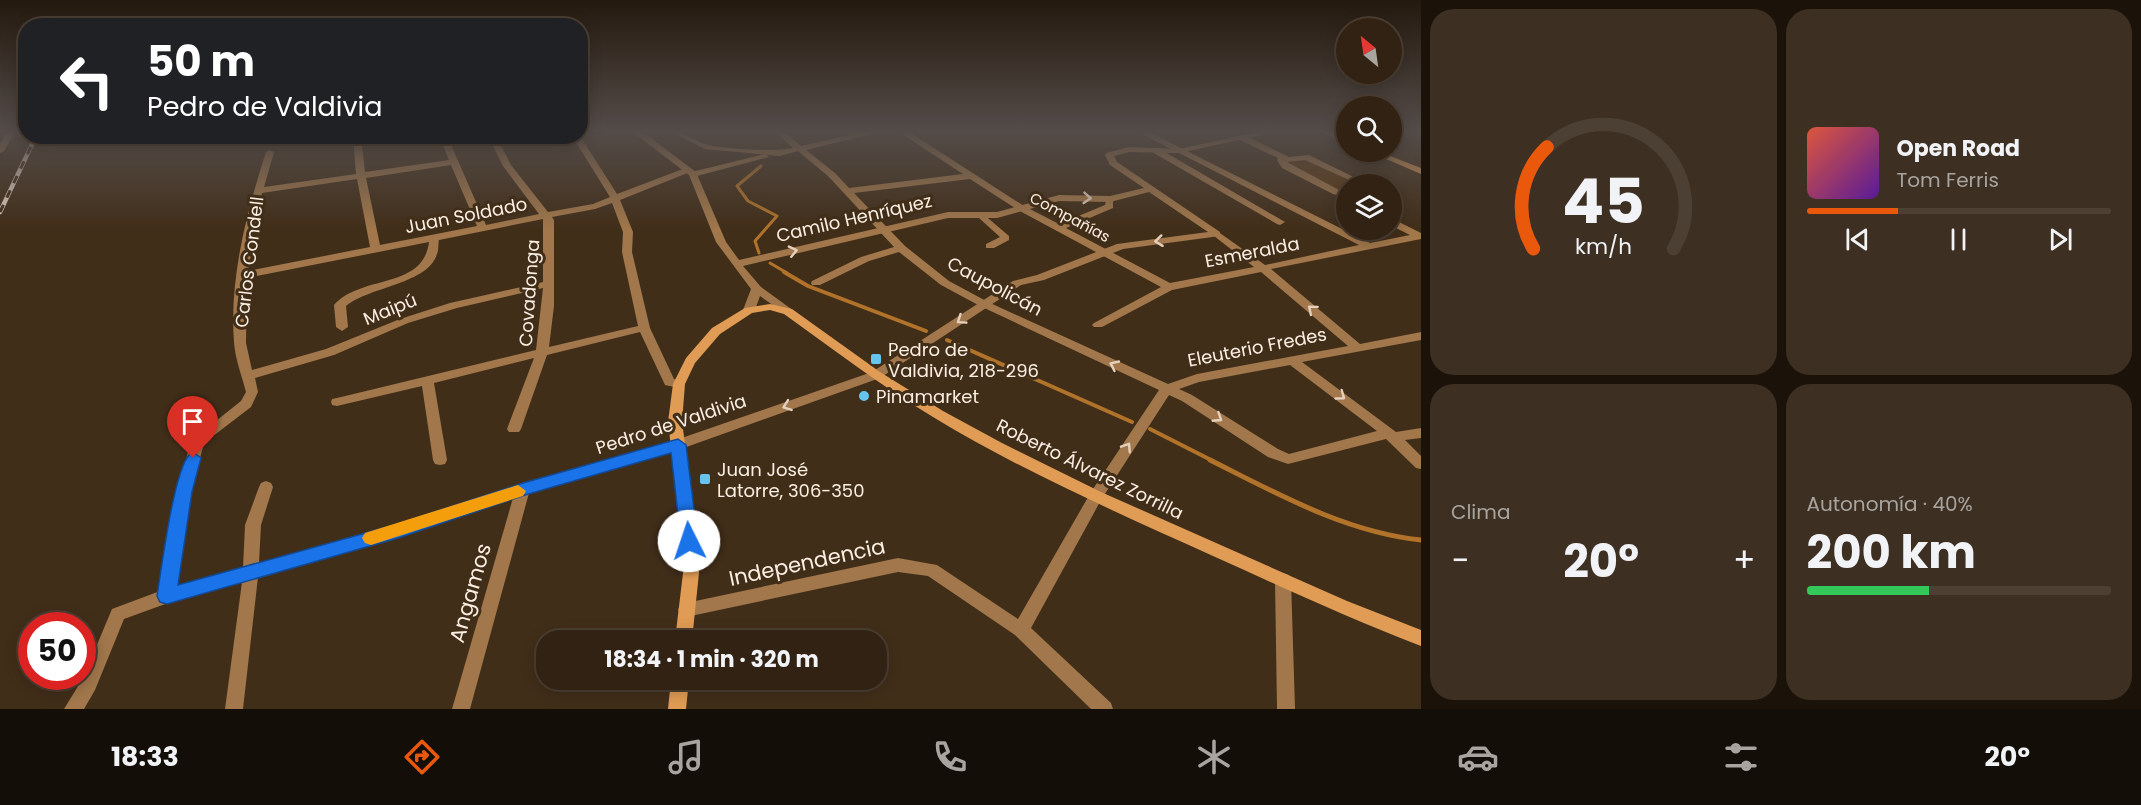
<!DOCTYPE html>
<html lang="es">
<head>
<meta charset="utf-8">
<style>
	body { margin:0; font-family:Poppins,sans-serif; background:#3d2f21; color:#f1f3f6; height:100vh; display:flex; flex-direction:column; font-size:22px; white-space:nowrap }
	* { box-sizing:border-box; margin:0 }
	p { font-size:20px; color:#a8a4a0 }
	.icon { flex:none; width:33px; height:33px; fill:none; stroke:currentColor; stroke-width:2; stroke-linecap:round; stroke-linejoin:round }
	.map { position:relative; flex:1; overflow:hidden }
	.panel { display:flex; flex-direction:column; gap:9px; padding:9px; background:#1b130a; width:720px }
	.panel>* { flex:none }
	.banner { position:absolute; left:18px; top:18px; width:570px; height:126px; border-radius:24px; box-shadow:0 3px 15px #0003,0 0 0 2px #4c3f33; background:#202124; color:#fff; overflow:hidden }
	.needle { width:39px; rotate:331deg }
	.buttons { position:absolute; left:1336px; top:18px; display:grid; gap:12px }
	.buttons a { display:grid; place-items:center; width:66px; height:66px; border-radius:50%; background:#312213; box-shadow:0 3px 15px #0003,0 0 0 2px #4c3f33; font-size:30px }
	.speed { position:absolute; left:18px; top:612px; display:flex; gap:12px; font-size:30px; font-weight:700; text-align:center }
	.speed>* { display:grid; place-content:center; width:78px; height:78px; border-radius:50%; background:#312213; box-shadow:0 3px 15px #0003,0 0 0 2px #4c3f33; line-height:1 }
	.speed .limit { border:9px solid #d22; background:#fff; color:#111 }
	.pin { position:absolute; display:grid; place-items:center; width:51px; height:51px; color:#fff; margin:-62px -26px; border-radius:50% 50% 50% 0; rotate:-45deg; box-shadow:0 0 6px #0007 }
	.pin .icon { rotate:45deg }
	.me { position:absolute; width:66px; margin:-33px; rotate:356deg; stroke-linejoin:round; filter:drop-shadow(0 0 4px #0008) }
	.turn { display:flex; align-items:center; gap:21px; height:126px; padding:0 30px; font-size:27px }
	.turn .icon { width:78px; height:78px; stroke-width:2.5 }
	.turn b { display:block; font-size:42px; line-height:51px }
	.big { font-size:45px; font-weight:700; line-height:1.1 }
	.panel .widget { flex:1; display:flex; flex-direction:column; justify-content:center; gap:9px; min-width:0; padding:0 21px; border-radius:24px; background:#3d2f21 }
	.panel .dial { align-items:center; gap:0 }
	.dial svg { height:156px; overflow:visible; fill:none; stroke:#4c3f33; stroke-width:7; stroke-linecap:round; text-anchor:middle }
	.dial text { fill:#f1f3f6; stroke:none }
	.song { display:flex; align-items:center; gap:18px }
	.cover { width:72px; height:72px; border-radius:9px; background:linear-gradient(135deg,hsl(10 70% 55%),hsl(270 70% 35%)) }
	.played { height:6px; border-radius:3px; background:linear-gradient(90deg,#ea580c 30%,#4c3f33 30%) }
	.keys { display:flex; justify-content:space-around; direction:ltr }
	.heat { display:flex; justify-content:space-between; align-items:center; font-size:33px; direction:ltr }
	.charge { height:9px; border-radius:4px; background:linear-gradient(90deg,#34c759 40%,#4c3f33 0) }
	.panel .tiles { flex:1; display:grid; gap:9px; grid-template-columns:repeat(2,1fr) }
	.trip { position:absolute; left:536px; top:630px; width:351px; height:60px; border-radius:24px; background:#312213; box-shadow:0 3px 15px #0003,0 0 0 2px #4c3f33; font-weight:700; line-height:60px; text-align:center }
	.menu { display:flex; height:96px; justify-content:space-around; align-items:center; background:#140e08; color:#a8a4a0 }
	.menu .icon { width:42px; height:42px }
	.menu .on { color:#ea580c }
	.menu b { font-size:27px; color:#f1f3f6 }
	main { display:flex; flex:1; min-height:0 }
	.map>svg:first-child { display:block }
</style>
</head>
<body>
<main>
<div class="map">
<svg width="1421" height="709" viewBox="0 0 1421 709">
	<rect width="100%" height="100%" fill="#412e19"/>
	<polygon fill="#5a380f" points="1304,159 1353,181 1358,184 1347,184 1347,191 1338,190 1290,166 1286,161"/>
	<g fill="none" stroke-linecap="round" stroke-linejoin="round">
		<g stroke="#b1732a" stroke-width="3">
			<polyline points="759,253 755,241 777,216 748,201 737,186 761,166"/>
			<polyline points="770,263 787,273"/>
		</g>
		<g stroke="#b1732a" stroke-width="4">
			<polyline points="784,272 808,286 926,331"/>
			<polyline points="947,340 1132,422"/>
			<polyline points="1150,429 1213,461"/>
		</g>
		<path stroke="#b1732a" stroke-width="5" d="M1210 460C1278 494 1345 532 1421 540"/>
		<g fill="#a1774b" fill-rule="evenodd">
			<path d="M668 130C684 130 693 141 708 145 727 149 775 152 793 148L773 130H782L801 146 871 130H888L806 150 835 173 849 188 963 174 896 130H906L1024 206 1059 224 1105 205 1107 197H1113V208L1066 228 1170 283 1254 267 1214 236 1212 234 1217 231 1265 265 1359 245 1134 130H1145L1370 243 1410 235 1392 226V219L1395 220 1421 233V239L1271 269 1360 344 1421 332V340L1302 362 1396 432 1421 428V438L1405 440 1421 456V469L1416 468 1386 439 1288 464 1268 457 1182 401 1169 395 1101 500 1031 628 1111 703 1113 709H1091L1015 635 928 576 898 572 686 617 680 615 678 610 680 605 686 603 898 558 937 565 1018 619 1091 492 1159 390 980 306 941 285 899 252 869 261 820 285H812L811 283 812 281 861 257 894 247 829 177 798 151 780 156 705 149ZM970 179 1018 210 1161 287 1094 323 1092 325 1094 327H1102L1172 290 1261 272 1348 346 1197 374 1168 384 988 302 949 281 905 246 854 193ZM1290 365 1377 431 1289 454 1278 449 1192 395 1179 389 1199 382Z"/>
			<path d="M353 136H361L365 172 449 160 439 136H462L449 140 486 225 539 214 503 166 488 136H496L511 165 548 212 593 204 610 197 572 136H580L617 194 688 167 692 170 691 172 765 154 769 157 693 177 690 176V172L620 200 633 232 632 252 650 328 674 379 683 381 685 384 683 387 679 388 665 385 640 332 547 355 521 429 519 432H509L507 429 534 358 434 383 447 460 445 464 440 465 435 464 433 460 422 386 337 406 332 405 331 402 332 399 337 398 536 350 543 288 457 308 408 323 334 355 255 378 258 392 251 407 204 443 191 492 177 586 243 568 245 525 259 487 261 483 266 481 271 483 273 487 261 525 259 563 398 525 523 483 678 440 683 441 685 445 683 449 529 493 470 709H452L513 498 398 537 258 577 243 709H225L242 582 168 603 124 619 95 690 84 709H64L83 678 112 609 160 591 177 492 191 441 241 401 246 392C242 376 235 359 234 342 229 278 247 211 266 152L270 150 274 152 264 187 356 174ZM451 165 477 226 380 245 366 178ZM357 179 370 247 248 271 262 193ZM612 203 623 232 622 252 638 326 549 347 554 306V220L552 217 595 209ZM543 219V282L450 303 400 319 326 349 252 370 246 343 247 278 429 242C423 290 362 274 334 305L336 327 342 331 348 327 346 306C371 286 428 284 437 254 439 250 438 244 439 240Z"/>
			<polygon points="1240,136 1246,136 1289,157 1309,155 1368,184 1358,184 1305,160 1287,162 1339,190 1347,191 1347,197 1333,194 1282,168 1277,160 1278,158 1240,140"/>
			<polygon points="1152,148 1158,148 1285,222 1280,225 1277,224 1152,152"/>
			<polygon points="982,213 1009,236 1009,240 994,248 986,248 986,244 1000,237 979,218 977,216"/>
			<polygon points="1283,573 1289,575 1291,580 1295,709 1277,709 1275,580 1277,575"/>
		</g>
		<g fill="#a1774b" fill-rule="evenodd">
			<polygon points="8,130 16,130 4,151 0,153 0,144"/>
			<polygon points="630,130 640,130 696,172 726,242 739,260 948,212 997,212 1059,195 1110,196 1144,188 1110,165 1105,155 1106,153 1129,147 1179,149 1266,130 1284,130 1179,153 1129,152 1114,156 1117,162 1220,232 1220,236 1123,249 1044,280 1021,285 880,378 678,450 673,449 671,445 673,441 872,372 1013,281 1037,275 1117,244 1208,232 1149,192 1110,202 1059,201 997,218 948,218 743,266 761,287 794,311 788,314 784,313 760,296 755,310 749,313 743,310 751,289 716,242 689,175"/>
		</g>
		<g fill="#e09c54" fill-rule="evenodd">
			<polygon points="1317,130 1329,130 1347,138 1347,143"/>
			<polygon points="1370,152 1380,152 1421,168 1421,174"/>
			<path d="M770 304 792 309 880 372 943 411 1002 443 1101 492 1347 601 1421 630V646C1350 619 1282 587 1213 556 1118 513 1022 471 933 417 881 386 833 349 784 314L770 310 752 313 720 334 695 363 685 384 682 422 696 524 699 573 692 640H675L683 573 680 524 668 422 673 384 686 358 712 328 745 308Z"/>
			<polygon points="671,680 689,680 686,709 668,709"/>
		</g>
		<defs>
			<polyline id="rail" points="0,212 36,136"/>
		</defs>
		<use href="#rail" stroke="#e0d2c4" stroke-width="4.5"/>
		<use href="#rail" stroke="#412e19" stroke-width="3" stroke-dasharray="8" stroke-linecap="butt"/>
	</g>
	<defs><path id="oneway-chevron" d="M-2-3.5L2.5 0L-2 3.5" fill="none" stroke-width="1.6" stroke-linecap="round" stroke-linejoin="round" transform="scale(1.5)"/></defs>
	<g stroke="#e4d0bc">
		<use href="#oneway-chevron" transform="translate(1087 198) rotate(4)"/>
		<use href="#oneway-chevron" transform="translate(1159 241) rotate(173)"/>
		<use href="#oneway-chevron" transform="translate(793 251) rotate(-13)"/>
		<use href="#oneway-chevron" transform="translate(1312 309) rotate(-140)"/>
		<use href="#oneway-chevron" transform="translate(961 320) rotate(146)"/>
		<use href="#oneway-chevron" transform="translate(1114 365) rotate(-155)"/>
		<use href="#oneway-chevron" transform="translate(1341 396) rotate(36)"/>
		<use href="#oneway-chevron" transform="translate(787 406) rotate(160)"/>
		<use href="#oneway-chevron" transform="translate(1218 418) rotate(33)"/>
		<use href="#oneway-chevron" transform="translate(1127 447) rotate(-57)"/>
	</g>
	<linearGradient id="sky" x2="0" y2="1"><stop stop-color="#24190e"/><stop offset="0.57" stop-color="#544c49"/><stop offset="1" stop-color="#544c49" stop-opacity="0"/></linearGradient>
	<rect width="1421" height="230" fill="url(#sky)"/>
	<path fill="#1a73e8" stroke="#114b97" stroke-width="1.5" d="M678 439 686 445 698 541 695 546 689 548 683 546 681 541 671 453 525 495 398 538 167 604 160 602 157 596C161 573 175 457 193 452L201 458 192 492 178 585 398 524 523 483Z"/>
	<polygon fill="#f59e0b" points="518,485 526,491 523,496 371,545 365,543 362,538 365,533"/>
	<g fill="#65c5ee" stroke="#412e19" stroke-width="2">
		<rect x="870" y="353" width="12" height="12" rx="3"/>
		<circle cx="864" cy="396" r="6"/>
		<rect x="699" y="473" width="12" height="12" rx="3"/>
	</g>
	<g text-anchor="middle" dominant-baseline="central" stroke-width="6" stroke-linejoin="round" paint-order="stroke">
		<g font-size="15" fill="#fbeee2" stroke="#412e19">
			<text transform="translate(1070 217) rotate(28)">Compañías</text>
		</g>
		<g font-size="18" fill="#fbeee2" stroke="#412e19">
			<text transform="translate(466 215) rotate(-11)">Juan Soldado</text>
			<text transform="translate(854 218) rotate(-13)">Camilo Henríquez</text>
			<text transform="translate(1252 252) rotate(-11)">Esmeralda</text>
			<text transform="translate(249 262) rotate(-83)">Carlos Condell</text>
			<text transform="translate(995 286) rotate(28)">Caupolicán</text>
			<text transform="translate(529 293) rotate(-86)">Covadonga</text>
			<text transform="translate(390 309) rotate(-22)">Maipú</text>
			<text transform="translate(1257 347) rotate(-11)">Eleuterio Fredes</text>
			<text transform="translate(671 424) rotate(-18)">Pedro de Valdivia</text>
			<text transform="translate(1090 469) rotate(26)">Roberto Álvarez Zorrilla</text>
		</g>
		<g font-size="18" fill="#fbeee2" stroke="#412e19" text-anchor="start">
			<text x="888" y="349">Pedro de<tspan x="888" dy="21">Valdivia, 218-296</tspan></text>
			<text x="876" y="396">Pinamarket</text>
			<text x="717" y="469">Juan José<tspan x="717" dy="21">Latorre, 306-350</tspan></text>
		</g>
		<g font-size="21" fill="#fbeee2" stroke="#412e19">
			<text transform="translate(807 562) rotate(-12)">Independencia</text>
			<text transform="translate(470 593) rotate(-74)">Angamos</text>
		</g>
	</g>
</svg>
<div class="buttons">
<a><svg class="needle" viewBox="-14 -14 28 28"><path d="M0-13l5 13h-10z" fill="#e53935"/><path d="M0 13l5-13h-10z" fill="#a8a4a0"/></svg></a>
<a><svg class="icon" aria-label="search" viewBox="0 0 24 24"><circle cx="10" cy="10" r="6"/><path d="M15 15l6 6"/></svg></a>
<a><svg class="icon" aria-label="layers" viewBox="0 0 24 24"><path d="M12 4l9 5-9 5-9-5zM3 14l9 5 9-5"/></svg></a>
</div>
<div class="speed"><div class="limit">50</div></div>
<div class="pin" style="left:193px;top:458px;background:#d93025"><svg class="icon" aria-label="arrive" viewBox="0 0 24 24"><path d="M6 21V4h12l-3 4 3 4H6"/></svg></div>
<svg class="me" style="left:689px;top:541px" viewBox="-20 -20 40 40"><circle r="19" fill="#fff"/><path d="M0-13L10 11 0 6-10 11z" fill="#1a73e8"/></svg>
<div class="trip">18:34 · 1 min · 320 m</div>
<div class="banner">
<div class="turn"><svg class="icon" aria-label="left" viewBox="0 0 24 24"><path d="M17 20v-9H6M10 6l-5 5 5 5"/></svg><div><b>50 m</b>Pedro de Valdivia</div></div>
</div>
</div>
<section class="panel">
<div class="tiles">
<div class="widget dial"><svg viewBox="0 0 100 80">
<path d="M14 69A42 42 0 1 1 86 69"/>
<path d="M14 69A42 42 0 0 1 21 17" stroke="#ea580c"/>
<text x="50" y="56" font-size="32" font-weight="700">45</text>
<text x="50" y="72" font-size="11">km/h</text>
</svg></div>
<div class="widget">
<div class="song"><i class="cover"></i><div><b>Open Road</b><p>Tom Ferris</p></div></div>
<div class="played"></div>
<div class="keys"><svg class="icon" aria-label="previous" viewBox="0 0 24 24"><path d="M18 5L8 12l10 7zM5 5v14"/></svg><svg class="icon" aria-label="pause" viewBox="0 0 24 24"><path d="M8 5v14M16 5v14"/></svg><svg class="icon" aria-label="next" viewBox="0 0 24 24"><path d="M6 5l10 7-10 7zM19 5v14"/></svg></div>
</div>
<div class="widget"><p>Clima</p>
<div class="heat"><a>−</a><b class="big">20°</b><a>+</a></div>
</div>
<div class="widget"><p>Autonomía · 40%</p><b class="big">200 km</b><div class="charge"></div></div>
</div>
</section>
</main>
<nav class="menu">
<b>18:33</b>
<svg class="icon on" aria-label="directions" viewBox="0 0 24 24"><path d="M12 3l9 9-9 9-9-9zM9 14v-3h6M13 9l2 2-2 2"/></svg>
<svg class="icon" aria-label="music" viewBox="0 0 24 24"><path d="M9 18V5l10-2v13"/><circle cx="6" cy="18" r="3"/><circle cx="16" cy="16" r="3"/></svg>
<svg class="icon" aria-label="phone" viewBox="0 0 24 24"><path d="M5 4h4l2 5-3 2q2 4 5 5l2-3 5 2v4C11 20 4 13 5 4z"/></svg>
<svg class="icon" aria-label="climate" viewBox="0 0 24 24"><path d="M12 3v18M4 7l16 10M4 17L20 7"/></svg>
<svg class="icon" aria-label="car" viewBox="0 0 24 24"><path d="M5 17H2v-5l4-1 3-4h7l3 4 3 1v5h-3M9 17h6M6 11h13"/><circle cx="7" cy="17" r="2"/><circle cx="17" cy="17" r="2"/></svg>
<svg class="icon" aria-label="filters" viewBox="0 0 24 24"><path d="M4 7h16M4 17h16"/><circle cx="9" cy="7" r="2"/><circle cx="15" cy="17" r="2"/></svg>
<b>20°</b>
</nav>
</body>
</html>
